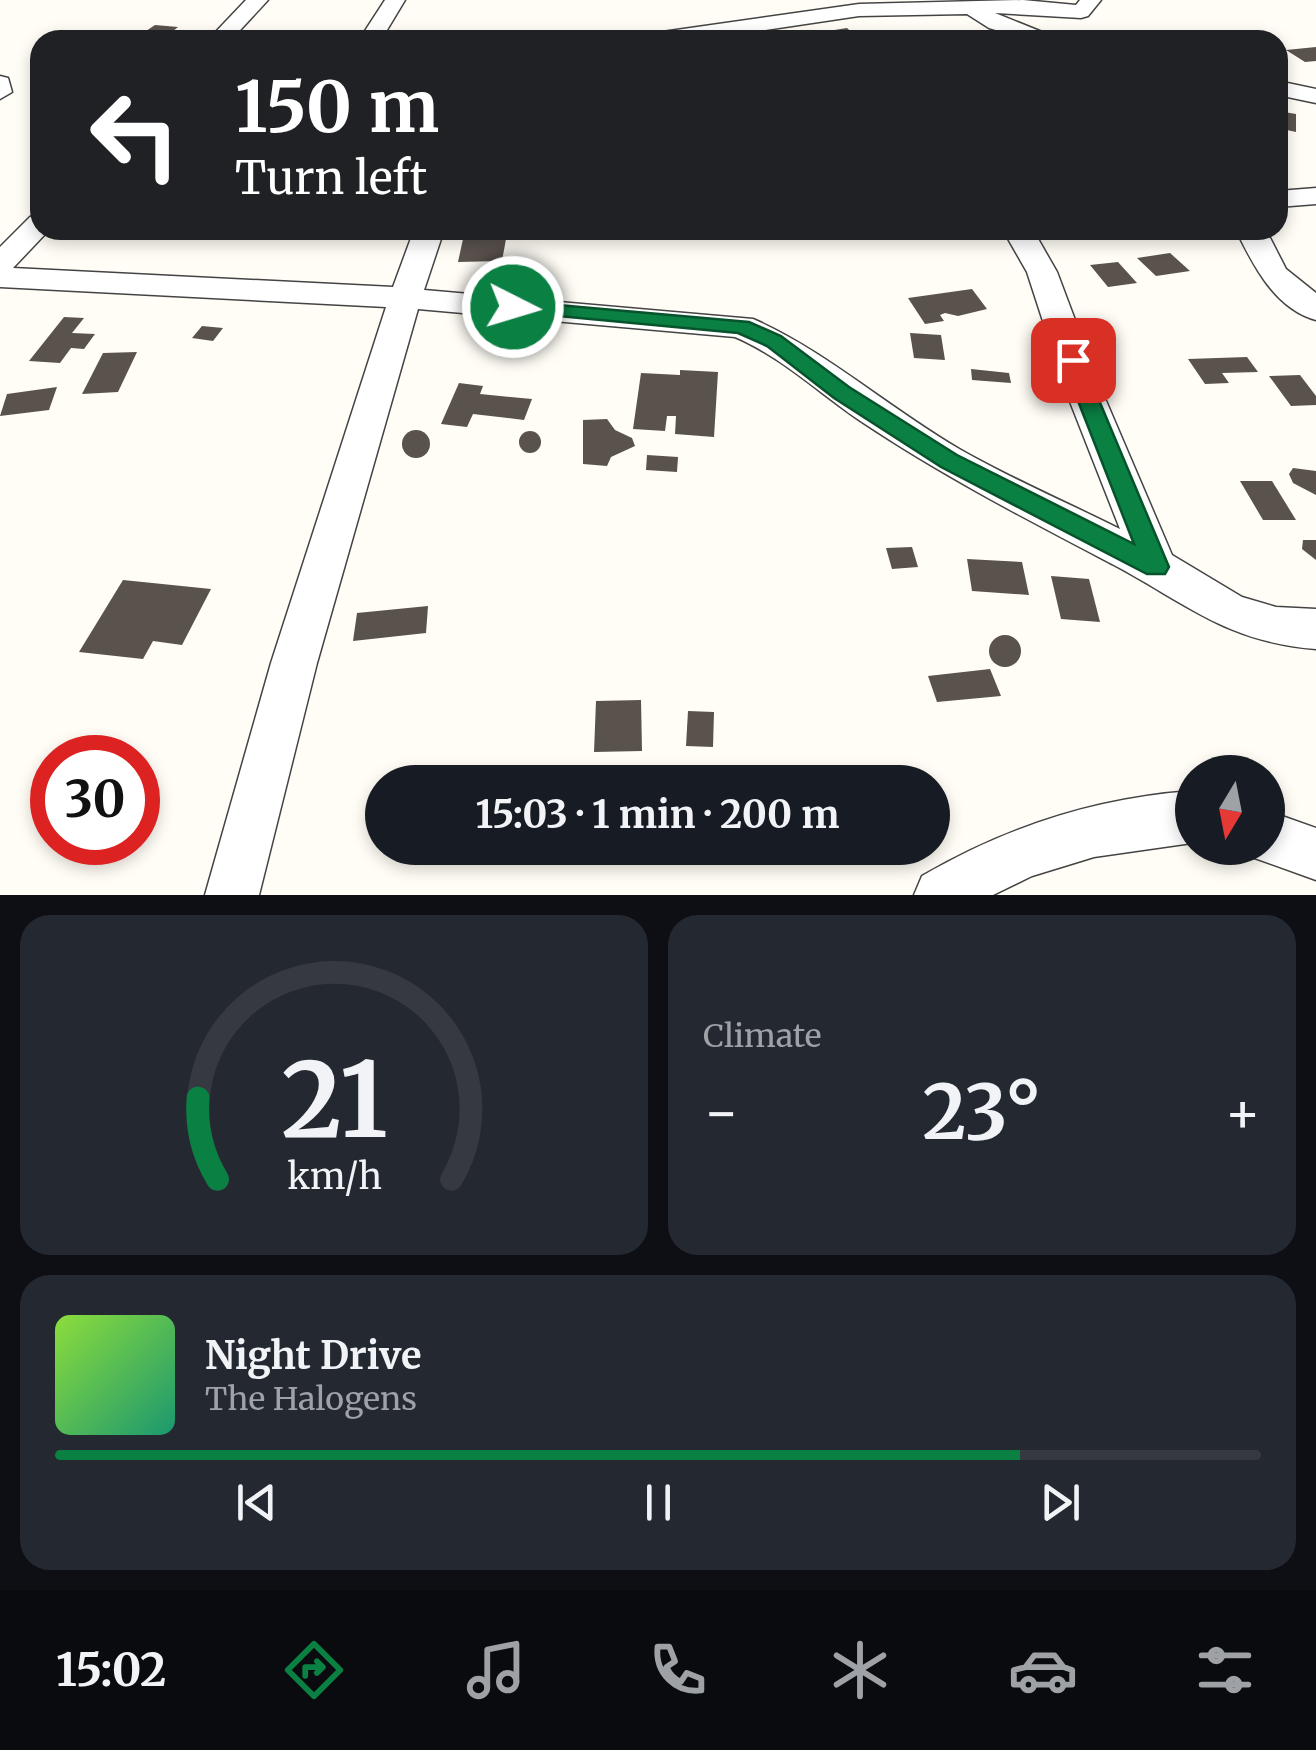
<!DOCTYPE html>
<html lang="en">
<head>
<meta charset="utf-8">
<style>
	body { margin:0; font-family:Merriweather,serif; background:#242831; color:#f1f3f6; height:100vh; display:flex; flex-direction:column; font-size:38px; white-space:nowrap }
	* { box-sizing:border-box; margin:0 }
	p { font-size:32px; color:#9ea1a6 }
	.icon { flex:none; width:55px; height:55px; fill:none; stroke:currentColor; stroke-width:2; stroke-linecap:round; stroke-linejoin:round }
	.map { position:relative; height:895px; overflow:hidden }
	.side { display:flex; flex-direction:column; gap:20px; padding:20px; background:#0d0f14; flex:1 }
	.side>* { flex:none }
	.guide { position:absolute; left:30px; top:30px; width:1258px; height:210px; border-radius:30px; box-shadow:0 5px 15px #0003; background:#202124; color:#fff; overflow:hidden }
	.needle { width:65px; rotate:190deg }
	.controls { position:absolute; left:1175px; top:755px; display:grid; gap:20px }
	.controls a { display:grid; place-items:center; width:110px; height:110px; border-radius:50%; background:#171b24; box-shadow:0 5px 15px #0003; font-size:50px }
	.speed { position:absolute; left:30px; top:735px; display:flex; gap:20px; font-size:50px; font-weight:700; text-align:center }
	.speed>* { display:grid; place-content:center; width:130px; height:130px; border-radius:50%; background:#171b24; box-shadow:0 5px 15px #0003; line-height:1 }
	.speed .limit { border:15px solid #d22; background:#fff; color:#111 }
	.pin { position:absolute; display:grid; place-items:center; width:85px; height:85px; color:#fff; margin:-42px; border-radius:20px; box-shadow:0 5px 15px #0006 }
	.me { position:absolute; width:110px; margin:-55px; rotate:95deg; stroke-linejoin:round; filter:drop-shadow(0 0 8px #0008) }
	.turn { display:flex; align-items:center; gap:35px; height:210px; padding:0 40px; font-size:45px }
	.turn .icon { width:130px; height:130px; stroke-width:2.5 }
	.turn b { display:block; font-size:70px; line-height:85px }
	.big { font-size:75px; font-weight:700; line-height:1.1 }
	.side .card { flex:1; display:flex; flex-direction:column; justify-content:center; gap:15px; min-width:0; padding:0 35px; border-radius:30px; background:#242831 }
	.side .dial { align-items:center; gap:0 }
	.dial svg { height:260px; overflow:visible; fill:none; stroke:#363941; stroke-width:7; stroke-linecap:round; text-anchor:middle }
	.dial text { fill:#f1f3f6; stroke:none }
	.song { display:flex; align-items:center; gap:30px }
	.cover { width:120px; height:120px; border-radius:15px; background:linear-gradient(135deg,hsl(90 70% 55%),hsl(160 70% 35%)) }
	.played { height:10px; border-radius:5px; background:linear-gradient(90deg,#0b8043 80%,#363941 80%) }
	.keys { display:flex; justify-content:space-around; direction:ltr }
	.heat { display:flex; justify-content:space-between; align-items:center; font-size:55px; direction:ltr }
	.side .tiles { flex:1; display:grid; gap:20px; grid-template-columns:1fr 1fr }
	.card:last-child { grid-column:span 2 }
	.trip { position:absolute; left:365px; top:765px; width:585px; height:100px; border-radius:50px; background:#171b24; box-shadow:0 5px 15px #0003; font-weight:700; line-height:100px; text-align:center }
	.tabs { display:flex; height:160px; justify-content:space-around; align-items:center; background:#090b0e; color:#9ea1a6 }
	.tabs .icon { width:70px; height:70px }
	.tabs .selected { color:#0b8043 }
	.tabs b { font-size:45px; color:#f1f3f6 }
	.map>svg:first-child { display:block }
</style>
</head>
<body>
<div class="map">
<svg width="1316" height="895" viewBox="0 0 1316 895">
	<rect width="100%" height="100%" fill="#fffdf5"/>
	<g fill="#5a524d">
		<polygon points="155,25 178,27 162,40 146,40 156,32 146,31"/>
		<polygon points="847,28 860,40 830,40 822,32"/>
		<polygon points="1316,47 1316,61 1305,62 1286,50"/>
		<polygon points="1278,111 1296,114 1296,132 1278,128"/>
		<polygon points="463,239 506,239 502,261 458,262"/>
		<polygon points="1170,253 1190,271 1156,276 1137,258"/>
		<polygon points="1118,262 1137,283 1108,287 1090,265"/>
		<polygon points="972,289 987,309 958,316 945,313 940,315 944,321 925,324 908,298"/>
		<polygon points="64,317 84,318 72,333 95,334 84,349 71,348 60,363 29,361"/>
		<polygon points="202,326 223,328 213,341 192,338"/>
		<polygon points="910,333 941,335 945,360 914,358"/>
		<polygon points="137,352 118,392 82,394 103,353"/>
		<polygon points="1247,357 1258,372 1222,373 1229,383 1205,384 1188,359"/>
		<polygon points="971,369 1009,373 1011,383 972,380"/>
		<polygon points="680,370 718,372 714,437 675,434 676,416 667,416 665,431 633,429 641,373 680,375"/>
		<polygon points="1300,375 1316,396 1316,405 1291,406 1269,376"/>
		<polygon points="459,383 483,386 480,394 532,399 524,420 473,414 467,427 441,424"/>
		<polygon points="57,387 49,410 0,416 7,394"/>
		<polygon points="607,419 615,430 632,438 635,446 611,457 607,466 583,464 583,420"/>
		<circle cx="416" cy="444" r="14"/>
		<circle cx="530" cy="442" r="11"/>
		<polygon points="647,455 678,457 677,472 646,470"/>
		<polygon points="1293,468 1316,471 1316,495 1293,483 1289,474"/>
		<polygon points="1240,481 1272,481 1296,520 1263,520"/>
		<polygon points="1303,540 1316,540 1316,560 1302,549"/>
		<polygon points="912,547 918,567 892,569 886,548"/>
		<polygon points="967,559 1022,562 1029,595 972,591"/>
		<polygon points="1051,576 1089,579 1100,622 1061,619"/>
		<polygon points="123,580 211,589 182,645 153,641 143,659 79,652"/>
		<polygon points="428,606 426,633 353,641 357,613"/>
		<circle cx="1005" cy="651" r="16"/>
		<polygon points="990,669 1001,696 937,702 928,676"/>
		<polygon points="641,700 642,751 594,752 596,701"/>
		<polygon points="688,711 714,712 713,747 686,746"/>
	</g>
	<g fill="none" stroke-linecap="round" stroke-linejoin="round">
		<defs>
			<g id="minor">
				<polygon points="246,0 268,0 231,40 208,40"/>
				<polygon points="385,0 405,0 381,40 359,40"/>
				<polygon points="1023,0 1076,5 1080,0 1101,0 1088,16 1081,18 995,13 1062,40 1029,40 989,28 967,14 859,16 699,40 644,40 655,33 859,4"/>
				<polygon points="0,76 8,78 12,92 0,99"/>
				<polygon points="1278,81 1316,89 1316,103 1278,95"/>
				<polygon points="1316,188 1316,204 1278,207 1278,191"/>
				<path d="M40 214V230H49L13 268 393 287 414 230H444L424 290 753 319C823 349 893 411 961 450 1012 479 1068 503 1120 529L1065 389 1027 272 1003 230H1033L1057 272 1101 389 1172 555 1242 597 1276 607 1316 609V649C1227 642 1189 605 1114 565 1028 520 943 476 862 422 820 394 782 357 735 337L418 309 317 663 259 895H205L271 663 386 307 0 287V247L30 217Z"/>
				<path d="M1236 230H1266L1286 269 1316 293V320C1275 309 1253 265 1236 230Z"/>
				<path d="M1192 791V843L1094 857 1032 876 993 895H914L922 876C1006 827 1095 798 1192 791Z"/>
				<polygon points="1268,811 1316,828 1316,880 1249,856 1246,848 1268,848"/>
			</g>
		</defs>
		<use href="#minor" stroke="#444" stroke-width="3"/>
		<use href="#minor" fill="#fff" fill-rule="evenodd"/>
	</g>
	<polygon fill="#0b8043" stroke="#07532c" stroke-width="2.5" points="513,301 749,322 781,336 849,387 957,455 1134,544 1062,360 1065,355 1080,355 1169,567 1165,574 1147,574 941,467 834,398 767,346 738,333 506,311 506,302"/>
</svg>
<div class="controls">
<a><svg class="needle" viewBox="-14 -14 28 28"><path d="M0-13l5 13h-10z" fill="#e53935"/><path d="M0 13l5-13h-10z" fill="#9ea1a6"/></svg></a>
</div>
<div class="speed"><div class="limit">30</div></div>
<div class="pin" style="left:1073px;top:360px;background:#d93025"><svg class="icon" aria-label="arrive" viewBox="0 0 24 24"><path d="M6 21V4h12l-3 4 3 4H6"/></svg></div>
<svg class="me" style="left:513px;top:307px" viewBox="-20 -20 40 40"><circle r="17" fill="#0b8043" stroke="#fff" stroke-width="3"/><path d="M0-11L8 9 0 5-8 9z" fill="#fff"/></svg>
<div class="trip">15:03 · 1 min · 200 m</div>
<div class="guide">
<div class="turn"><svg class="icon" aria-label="left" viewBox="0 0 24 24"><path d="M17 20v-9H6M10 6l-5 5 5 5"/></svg><div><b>150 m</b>Turn left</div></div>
</div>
</div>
<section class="side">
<div class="tiles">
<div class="card dial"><svg viewBox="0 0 100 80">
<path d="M14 69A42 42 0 1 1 86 69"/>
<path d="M14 69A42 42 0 0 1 8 44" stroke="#0b8043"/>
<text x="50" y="56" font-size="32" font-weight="700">21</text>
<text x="50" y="72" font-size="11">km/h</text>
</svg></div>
<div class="card"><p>Climate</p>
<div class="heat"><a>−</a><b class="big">23°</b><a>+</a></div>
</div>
<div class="card">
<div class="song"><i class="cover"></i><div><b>Night Drive</b><p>The Halogens</p></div></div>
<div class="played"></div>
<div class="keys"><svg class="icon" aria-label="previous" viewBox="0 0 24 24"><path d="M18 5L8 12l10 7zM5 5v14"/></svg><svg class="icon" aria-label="pause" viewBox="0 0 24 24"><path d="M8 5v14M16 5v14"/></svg><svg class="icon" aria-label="next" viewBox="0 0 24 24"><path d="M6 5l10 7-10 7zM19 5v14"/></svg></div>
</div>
</div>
</section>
<nav class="tabs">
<b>15:02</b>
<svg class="icon selected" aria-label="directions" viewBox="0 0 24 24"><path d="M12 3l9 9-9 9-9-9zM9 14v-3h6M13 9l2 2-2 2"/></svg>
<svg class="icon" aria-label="music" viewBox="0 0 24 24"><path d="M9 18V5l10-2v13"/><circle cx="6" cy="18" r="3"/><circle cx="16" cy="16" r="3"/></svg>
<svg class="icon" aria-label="phone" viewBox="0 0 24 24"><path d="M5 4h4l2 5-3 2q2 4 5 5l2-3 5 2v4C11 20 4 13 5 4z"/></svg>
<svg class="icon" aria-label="climate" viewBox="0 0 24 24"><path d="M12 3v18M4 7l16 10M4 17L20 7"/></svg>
<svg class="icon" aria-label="car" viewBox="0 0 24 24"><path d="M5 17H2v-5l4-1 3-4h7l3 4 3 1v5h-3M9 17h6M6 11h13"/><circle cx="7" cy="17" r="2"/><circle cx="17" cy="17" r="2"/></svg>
<svg class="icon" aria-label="filters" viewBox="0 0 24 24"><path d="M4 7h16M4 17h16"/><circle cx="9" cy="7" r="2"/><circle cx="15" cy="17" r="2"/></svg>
</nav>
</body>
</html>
